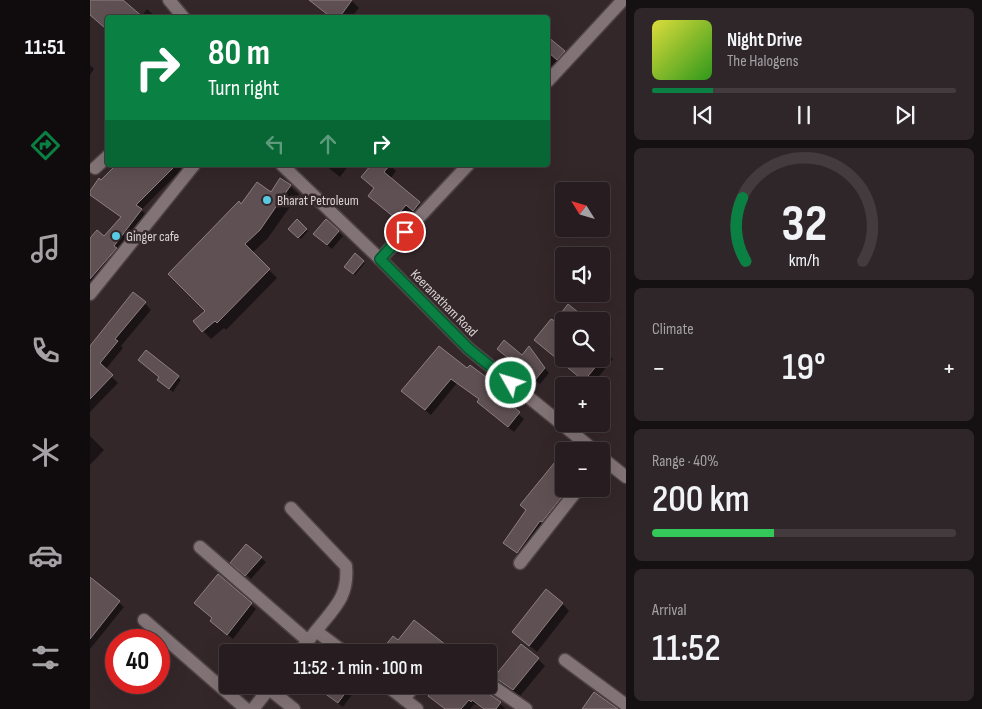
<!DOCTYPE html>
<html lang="en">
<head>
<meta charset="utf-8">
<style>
	body { margin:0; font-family:"Sofia Sans Condensed",sans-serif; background:#2f2629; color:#f1f3f6; height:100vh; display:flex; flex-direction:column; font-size:19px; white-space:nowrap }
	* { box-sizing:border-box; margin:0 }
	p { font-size:16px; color:#a4a2a5 }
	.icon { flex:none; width:28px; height:28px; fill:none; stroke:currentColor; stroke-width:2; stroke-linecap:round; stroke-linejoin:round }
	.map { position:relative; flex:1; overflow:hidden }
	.side { display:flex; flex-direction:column; gap:8px; padding:8px; background:#151012; width:356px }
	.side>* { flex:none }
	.top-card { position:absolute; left:15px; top:15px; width:445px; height:152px; border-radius:5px; box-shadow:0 5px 20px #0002,0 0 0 1px #433b3e; background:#0b8043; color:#fff; overflow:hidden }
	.needle { width:32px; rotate:307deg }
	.buttons { position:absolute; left:465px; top:182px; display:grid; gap:10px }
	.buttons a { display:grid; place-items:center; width:55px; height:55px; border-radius:5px; background:#271d20; box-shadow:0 5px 20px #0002,0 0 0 1px #433b3e; font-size:25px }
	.speed { position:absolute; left:15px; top:629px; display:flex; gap:10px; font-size:25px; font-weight:700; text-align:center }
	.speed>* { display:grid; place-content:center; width:65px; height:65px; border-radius:50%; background:#271d20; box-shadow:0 5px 20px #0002,0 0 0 1px #433b3e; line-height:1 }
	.speed .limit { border:8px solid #d22; background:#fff; color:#111 }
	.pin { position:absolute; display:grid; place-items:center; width:42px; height:42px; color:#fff; margin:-21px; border:2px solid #fff; border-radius:50%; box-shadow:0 1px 5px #0007 }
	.me { position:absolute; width:55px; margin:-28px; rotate:309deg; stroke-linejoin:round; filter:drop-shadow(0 0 4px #0008) }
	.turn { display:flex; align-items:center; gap:18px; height:105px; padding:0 20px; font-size:22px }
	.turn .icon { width:65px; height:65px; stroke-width:2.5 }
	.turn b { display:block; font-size:35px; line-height:42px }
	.lanes { display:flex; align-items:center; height:48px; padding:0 20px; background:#0003; justify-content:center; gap:25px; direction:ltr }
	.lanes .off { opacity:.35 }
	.big { font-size:38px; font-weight:600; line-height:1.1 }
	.side .card { flex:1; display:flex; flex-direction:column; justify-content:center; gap:8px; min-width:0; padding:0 18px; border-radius:8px; background:#2f2629 }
	.side .dial { align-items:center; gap:0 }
	.dial svg { height:130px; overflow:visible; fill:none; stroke:#433b3e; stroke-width:7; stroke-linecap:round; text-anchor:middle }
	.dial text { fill:#f1f3f6; stroke:none }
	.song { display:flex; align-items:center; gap:15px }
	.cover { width:60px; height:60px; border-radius:8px; background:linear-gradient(135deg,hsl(60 70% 55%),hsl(110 70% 35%)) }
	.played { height:5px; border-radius:2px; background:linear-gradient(90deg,#0b8043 20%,#433b3e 20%) }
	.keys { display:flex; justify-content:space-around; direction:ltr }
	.heat { display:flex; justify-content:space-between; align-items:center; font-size:28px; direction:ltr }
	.charge { height:8px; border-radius:4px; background:linear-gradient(90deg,#34c759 40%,#433b3e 0) }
	.trip { position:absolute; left:129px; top:644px; width:278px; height:50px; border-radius:5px; background:#271d20; box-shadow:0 5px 20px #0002,0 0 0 1px #433b3e; font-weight:600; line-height:50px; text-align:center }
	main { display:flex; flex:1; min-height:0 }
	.dock { display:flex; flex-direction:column; width:90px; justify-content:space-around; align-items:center; background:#100c0d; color:#a4a2a5 }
	.dock .icon { width:35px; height:35px }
	.dock .selected { color:#0b8043 }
	.dock b { font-size:22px; color:#f1f3f6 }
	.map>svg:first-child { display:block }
</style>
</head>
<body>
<main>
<nav class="dock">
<b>11:51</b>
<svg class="icon selected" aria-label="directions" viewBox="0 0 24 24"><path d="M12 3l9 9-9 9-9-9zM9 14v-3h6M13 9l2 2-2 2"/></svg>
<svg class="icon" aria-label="music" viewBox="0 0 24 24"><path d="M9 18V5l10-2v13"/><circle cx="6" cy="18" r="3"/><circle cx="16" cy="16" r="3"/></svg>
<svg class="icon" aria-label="phone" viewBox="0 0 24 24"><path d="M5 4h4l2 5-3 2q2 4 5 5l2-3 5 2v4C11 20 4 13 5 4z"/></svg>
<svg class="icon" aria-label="climate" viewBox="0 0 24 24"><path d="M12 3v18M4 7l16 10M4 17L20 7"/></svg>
<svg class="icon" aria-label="car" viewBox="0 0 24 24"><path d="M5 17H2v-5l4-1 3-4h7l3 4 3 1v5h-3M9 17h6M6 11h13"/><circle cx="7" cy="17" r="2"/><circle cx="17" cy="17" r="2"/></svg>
<svg class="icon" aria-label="filters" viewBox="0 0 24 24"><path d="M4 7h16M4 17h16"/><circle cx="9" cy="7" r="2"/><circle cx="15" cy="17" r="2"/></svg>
</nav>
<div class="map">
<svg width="536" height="709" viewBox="0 0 536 709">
	<rect width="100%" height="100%" fill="#34272a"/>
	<g fill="#0007">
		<polygon points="0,0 31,0 51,17 57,9 67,18 18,18 18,29 0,15"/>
		<polygon points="219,0 261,0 269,8 261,18 242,18"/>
		<polygon points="458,38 478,56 458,78"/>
		<polygon points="0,65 4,69 0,75"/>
		<polygon points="28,165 101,165 94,173 90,171 51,210 57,215 0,293 0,235 2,237 14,238 32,217 0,193"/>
		<polygon points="235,165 259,165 250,177"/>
		<polygon points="282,165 300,165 306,171 300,179 335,209 330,216 323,211 312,224 285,202"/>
		<polygon points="191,179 209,194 178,238 162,253 187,278 136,330 134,328 121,339 113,331 116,311 151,206 181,193"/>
		<polygon points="207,221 218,231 211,239 200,229"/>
		<polygon points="236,221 253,236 242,249 229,239"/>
		<polygon points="265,255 275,263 265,275 255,267"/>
		<polygon points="55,303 61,310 31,346 33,348 15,370 28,383 0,412 0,348"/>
		<polygon points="478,306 497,321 474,321 474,359 511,359 511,348 523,359 501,386 452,346 465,323"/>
		<polygon points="413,353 432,357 443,353 459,373 450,384"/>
		<polygon points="380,366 405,387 401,391 434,419 424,432 394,408 388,402 390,400 367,383 341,415 318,396 377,370"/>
		<polygon points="88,377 91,380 83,392 72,383"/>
		<polygon points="0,436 14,450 0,465"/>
		<polygon points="474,489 490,489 434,559 415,543"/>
		<polygon points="171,558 176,562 161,579 147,567"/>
		<polygon points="0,576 34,607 0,649"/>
		<polygon points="128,576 166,609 143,639 121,621 124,618"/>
		<polygon points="472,603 479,611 447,652 423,632"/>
		<polygon points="324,622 355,646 360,651 359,652 297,652 294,649 308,642"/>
		<polygon points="54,634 60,640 48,640"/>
		<polygon points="69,648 72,652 69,656"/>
		<polygon points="448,659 455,666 430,696 412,684 405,677"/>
		<polygon points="229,685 262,685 266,689 253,707 232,692 228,687"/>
		<polygon points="338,685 392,685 394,687 395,692 415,708 414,709 395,709 388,703 386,705 384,704 380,709 356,709 345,690"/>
	</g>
	<g fill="#5f5053" stroke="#8d7e81">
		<polygon points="0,0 33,0 54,18 18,18 18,25 15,28 0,15"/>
		<polygon points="219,0 262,0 249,18 242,18"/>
		<polygon points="458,37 475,51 467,60 458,52"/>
		<polygon points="26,165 86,165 46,205 52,209 24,246 27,248 0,279 0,238 7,230 14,236 31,217 0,195 0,191 9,178 11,180"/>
		<polygon points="281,165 300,165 294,172 330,202 323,211 316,205 305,218 278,196 284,188 271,177"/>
		<polygon points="190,178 201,185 170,230 155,244 180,269 127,323 125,321 112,332 103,321 115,311 78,274 149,201 151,204 167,182 181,192"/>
		<polygon points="207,219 217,229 208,238 198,229"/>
		<polygon points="236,219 249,231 237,245 223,234"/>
		<polygon points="265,253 274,261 263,274 254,267"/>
		<polygon points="43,292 56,302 25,339 28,341 10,363 23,375 0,399 0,346"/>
		<polygon points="478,304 499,321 474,321 474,359 512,359 494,381 444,340 461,319 465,321"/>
		<polygon points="414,340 432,355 439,346 455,368 445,380 407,349"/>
		<polygon points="349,346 377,368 380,365 400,380 396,385 430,412 418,427 387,402 389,399 361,379 335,410 311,391"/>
		<polygon points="56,350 89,376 79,389 67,380 69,377 48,360"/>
		<polygon points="474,451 474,494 452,522 450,521 427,553 413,543 436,510 430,505"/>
		<polygon points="156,544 172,557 155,576 140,563"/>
		<polygon points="128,574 162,603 137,635 120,621 122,618 104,603"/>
		<polygon points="0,577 30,601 0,639"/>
		<polygon points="456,589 473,603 439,646 422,632"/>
		<polygon points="324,620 356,645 351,652 290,652 303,636 308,640"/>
		<polygon points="431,644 449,658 423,690 404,677"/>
		<polygon points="223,685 261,685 248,703"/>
		<polygon points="347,685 390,685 393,690 411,702 406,709 394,709 382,700 381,702 379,700 371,709 355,709 338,696"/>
		<polygon points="504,692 518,702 528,709 492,709"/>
	</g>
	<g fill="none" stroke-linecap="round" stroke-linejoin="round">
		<defs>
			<g id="minor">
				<polyline points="458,81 533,0"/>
				<polyline points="5,168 18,156"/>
				<polyline points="290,259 378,165"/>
				<path d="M201 508 256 566C259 597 244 608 226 631"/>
				<polyline points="110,547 218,641"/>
				<polyline points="430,563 488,489"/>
				<polyline points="54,620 156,709"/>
				<polyline points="209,652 226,631 254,652"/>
				<polyline points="475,660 536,705"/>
				<polyline points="398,683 436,709"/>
				<polyline points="296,685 327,709"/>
				<polyline points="179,689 204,709"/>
				<polyline points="314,699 325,685"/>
				<polyline points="163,709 182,685"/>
			</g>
			<g id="tertiary">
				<polyline points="79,0 94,18"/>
				<polyline points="192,165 290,259 379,349 505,451"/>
				<polyline points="0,294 104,165"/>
				<polyline points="511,457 536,477"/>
			</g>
		</defs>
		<use href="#minor" stroke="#4d4244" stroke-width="15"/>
		<use href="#tertiary" stroke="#4d4244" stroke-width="15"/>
		<use href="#minor" stroke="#827376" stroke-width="12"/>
		<use href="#tertiary" stroke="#827376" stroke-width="12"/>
	</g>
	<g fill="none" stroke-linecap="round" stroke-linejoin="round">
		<defs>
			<polyline id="route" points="315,232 290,259 379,349 421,383"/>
		</defs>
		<use href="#route" stroke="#07532c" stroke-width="12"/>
		<use href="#route" stroke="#0b8043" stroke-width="9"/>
	</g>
	<g fill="#57c9e2" stroke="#34272a" stroke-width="2">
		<circle cx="177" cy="200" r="5"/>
		<circle cx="26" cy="236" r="5"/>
	</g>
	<g text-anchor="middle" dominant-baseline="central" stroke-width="5" stroke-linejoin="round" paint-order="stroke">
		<g font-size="14" fill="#dbd2d4" stroke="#34272a" text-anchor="start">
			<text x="187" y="200">Bharat Petroleum</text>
			<text x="36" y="236">Ginger cafe</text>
		</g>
		<g font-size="14" fill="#dbd2d4" stroke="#34272a">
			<text transform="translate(354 303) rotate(45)">Keeranatham Road</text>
		</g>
	</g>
</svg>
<div class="buttons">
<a><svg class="needle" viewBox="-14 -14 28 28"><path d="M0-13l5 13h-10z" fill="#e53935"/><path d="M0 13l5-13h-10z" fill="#a4a2a5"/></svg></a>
<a><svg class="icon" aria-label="sound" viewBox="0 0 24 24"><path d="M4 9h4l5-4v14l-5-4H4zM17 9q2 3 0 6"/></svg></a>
<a><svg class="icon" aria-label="search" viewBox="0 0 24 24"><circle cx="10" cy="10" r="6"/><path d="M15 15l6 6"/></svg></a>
<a>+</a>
<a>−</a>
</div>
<div class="speed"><div class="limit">40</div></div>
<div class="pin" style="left:315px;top:232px;background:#d93025"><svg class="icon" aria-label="arrive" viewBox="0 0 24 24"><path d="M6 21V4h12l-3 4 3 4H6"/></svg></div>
<svg class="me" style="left:421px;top:383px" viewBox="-20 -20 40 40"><circle r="17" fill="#0b8043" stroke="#fff" stroke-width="3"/><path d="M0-11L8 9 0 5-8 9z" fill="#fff"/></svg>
<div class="trip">11:52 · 1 min · 100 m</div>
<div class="top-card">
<div class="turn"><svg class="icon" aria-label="right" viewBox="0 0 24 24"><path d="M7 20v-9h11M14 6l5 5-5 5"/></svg><div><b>80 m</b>Turn right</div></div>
<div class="lanes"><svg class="icon off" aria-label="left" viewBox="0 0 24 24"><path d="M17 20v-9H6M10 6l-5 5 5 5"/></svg><svg class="icon off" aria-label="ahead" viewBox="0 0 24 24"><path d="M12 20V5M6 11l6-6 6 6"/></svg><svg class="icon" aria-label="right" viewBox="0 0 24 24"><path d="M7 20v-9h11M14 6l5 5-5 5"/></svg></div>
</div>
</div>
<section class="side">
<div class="card">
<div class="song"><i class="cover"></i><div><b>Night Drive</b><p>The Halogens</p></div></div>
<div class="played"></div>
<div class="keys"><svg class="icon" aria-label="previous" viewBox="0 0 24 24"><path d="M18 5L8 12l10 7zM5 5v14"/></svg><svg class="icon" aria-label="pause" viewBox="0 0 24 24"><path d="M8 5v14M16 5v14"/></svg><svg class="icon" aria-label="next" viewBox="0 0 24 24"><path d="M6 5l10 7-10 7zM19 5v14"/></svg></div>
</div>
<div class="card dial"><svg viewBox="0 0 100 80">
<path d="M14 69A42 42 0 1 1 86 69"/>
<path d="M14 69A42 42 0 0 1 12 30" stroke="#0b8043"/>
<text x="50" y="56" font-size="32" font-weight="700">32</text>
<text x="50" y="72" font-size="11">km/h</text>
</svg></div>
<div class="card"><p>Climate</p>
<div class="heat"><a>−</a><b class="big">19°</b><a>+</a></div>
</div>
<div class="card"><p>Range · 40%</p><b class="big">200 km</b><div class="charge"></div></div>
<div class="card"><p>Arrival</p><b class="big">11:52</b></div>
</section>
</main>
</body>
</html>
